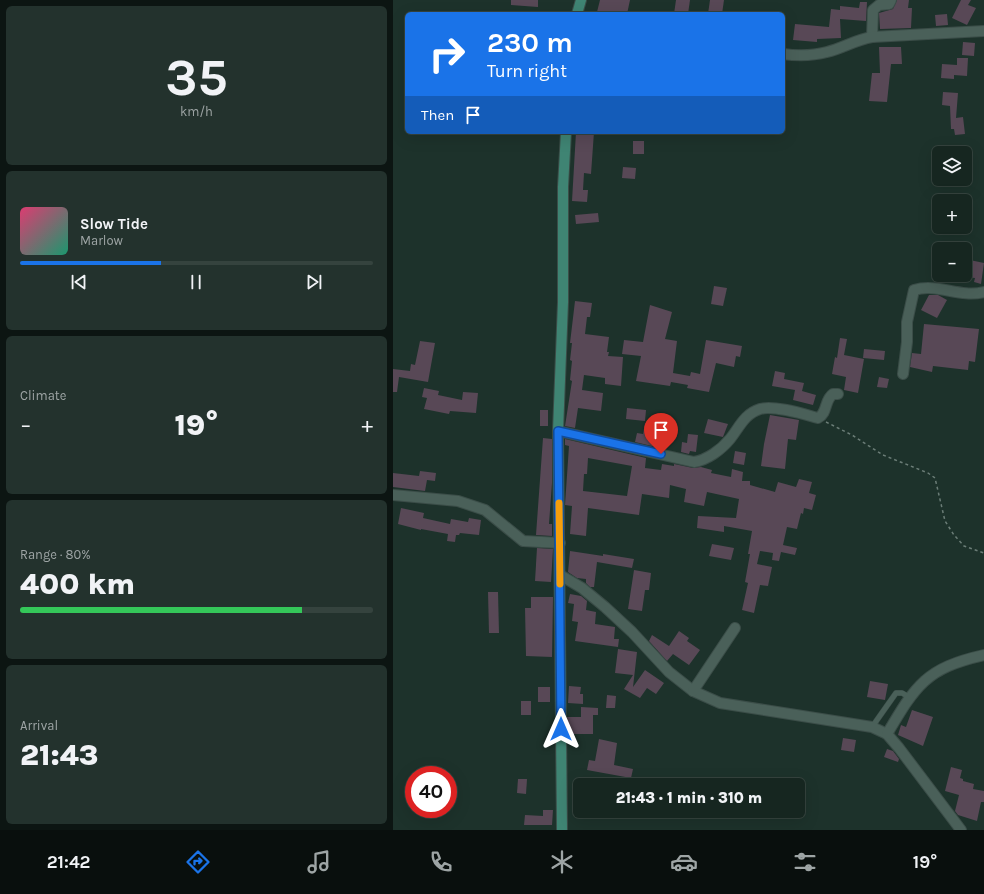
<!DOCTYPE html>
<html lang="en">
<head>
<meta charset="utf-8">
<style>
	body { margin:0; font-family:Karla,sans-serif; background:#23322d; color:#f1f3f6; height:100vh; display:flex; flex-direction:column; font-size:15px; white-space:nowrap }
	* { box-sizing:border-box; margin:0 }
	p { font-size:13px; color:#9ea5a5 }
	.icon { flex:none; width:22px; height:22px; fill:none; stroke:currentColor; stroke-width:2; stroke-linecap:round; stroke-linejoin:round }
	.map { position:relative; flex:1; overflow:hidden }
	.side { display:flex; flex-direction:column; gap:6px; padding:6px; background:#0c1512; width:393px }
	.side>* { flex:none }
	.top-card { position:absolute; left:12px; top:12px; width:380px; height:122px; border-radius:6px; box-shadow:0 4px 16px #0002,0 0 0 1px #35433e; background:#1a73e8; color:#fff; overflow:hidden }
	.buttons { position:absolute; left:539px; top:146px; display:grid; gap:8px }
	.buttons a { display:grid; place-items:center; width:40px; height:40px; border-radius:6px; background:#162620; box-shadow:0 4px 16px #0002,0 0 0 1px #35433e; font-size:20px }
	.speed { position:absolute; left:12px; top:766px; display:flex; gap:8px; font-size:20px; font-weight:700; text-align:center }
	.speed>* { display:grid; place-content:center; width:52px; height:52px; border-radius:50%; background:#162620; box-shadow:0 4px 16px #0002,0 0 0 1px #35433e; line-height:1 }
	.speed .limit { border:6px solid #d22; background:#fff; color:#111 }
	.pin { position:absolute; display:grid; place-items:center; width:34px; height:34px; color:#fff; margin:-41px -17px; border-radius:50% 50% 50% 0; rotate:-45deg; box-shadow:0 0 4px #0007 }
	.pin .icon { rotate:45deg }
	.me { position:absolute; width:44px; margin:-22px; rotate:0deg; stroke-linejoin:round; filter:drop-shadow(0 0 3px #0008) }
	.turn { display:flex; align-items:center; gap:14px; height:84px; padding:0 16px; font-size:18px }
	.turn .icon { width:52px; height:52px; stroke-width:2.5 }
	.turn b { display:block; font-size:28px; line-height:34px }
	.then { display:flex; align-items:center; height:38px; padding:0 16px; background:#0003; gap:8px; font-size:15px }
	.big { font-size:30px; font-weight:800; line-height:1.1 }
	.side .card { flex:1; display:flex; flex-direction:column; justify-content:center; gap:6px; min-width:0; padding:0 14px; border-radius:6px; background:#23322d }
	.side .dial { align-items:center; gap:0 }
	.dial b { font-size:52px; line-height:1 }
	.song { display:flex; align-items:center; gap:12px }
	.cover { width:48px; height:48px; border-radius:6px; background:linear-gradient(135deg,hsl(340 70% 55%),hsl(160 70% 35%)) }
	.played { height:4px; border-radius:2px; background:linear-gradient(90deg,#1a73e8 40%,#35433e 40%) }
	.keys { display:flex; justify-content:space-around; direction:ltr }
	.heat { display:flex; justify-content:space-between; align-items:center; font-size:22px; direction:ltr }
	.charge { height:6px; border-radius:3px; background:linear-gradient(90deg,#34c759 80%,#35433e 0) }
	.trip { position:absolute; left:180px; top:778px; width:232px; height:40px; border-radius:6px; background:#162620; box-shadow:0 4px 16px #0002,0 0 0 1px #35433e; font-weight:800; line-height:40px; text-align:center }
	.menu { display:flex; height:64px; justify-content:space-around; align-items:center; background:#090f0d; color:#9ea5a5 }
	.menu .icon { width:28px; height:28px }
	.menu .on { color:#1a73e8 }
	.menu b { font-size:18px; color:#f1f3f6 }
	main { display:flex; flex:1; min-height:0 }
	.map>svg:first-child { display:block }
</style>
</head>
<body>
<main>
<section class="side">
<div class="card dial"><b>35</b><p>km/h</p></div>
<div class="card">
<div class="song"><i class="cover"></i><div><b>Slow Tide</b><p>Marlow</p></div></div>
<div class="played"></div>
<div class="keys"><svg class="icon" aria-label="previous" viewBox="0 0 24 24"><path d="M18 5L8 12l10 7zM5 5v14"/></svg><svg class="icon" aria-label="pause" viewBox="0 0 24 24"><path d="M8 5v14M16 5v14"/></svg><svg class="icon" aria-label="next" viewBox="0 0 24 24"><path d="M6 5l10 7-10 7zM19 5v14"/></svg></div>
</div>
<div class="card"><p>Climate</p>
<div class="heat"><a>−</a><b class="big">19°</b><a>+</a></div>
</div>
<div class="card"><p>Range · 80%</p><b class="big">400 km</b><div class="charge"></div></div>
<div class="card"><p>Arrival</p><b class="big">21:43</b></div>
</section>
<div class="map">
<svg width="591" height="830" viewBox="0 0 591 830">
	<rect width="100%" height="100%" fill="#1d322b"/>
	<g fill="#584856" fill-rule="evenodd">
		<polygon points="118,0 145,0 145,7 118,5"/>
		<polygon points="207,0 237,0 234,14 204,12"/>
		<polygon points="283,0 297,0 295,14 281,14"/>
		<polygon points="317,0 331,0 329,14 315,14"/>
		<polygon points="504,0 516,0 515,8 519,8 518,28 487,29 486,13 500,9"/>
		<polygon points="568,0 578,0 575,5 583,8 574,25 559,18"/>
		<polygon points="467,2 474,2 473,21 447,19 448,38 424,39 424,42 400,40 402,24 436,27 438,9 447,10 447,6 466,8"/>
		<polygon points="554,14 555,25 543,26 542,15"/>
		<polygon points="570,42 582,43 581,56 569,55"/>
		<polygon points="486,47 508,47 509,64 498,64 494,102 476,101 479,73 487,73"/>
		<polygon points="564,58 575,58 574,76 561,75 561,79 548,78 549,64 564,65"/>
		<polygon points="550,92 565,93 563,118 570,117 572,134 562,135 561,129 558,129 557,106 549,105"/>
		<polygon points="183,132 201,132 198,174 191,173 190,190 195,190 194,202 179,201"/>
		<rect x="240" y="141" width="11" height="13"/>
		<polygon points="230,167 243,168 242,179 229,178"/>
		<polygon points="205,213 206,222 183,224 182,215"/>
		<polygon points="572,259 591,263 588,284 581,282 582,278 572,277"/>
		<polygon points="321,286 334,288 330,306 318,304"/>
		<polygon points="536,295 545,295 554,300 544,318 528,310"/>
		<polygon points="182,301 199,303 197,317 194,317 192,334 216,337 214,352 216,352 215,356 230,357 228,386 212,384 212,378 191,375 189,390 210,393 208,411 185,408 182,428 172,426 179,381 177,380 179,361 177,360 179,343 177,343"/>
		<polygon points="257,305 279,312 272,339 284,341 280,373 297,376 298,372 307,374 313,340 349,346 347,357 343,356 341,367 323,363 316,392 294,388 295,385 278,382 277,386 243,381 248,356 229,354 231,340 250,342"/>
		<polygon points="531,324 586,329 582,362 576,361 575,370 540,366 539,372 517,367 519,353 528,354"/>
		<polygon points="447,338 454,339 451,355 471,359 465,393 451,390 453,377 439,374 442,357 444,358"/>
		<polygon points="27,341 42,343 35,382 6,377 4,392 0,392 0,369 17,371 18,364 22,365"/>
		<polygon points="471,349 492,351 491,360 470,358"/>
		<polygon points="382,371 392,373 391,379 411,383 409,391 423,395 420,405 400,400 402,390 379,386"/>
		<polygon points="486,377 496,379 494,388 484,387"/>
		<polygon points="31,388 46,391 45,395 69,400 70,392 85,393 83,413 57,411 56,414 31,409 34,398 29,397"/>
		<polygon points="234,408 253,410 252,421 233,419"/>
		<rect x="147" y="410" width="8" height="16"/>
		<polygon points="377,415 406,420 403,440 395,439 392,469 368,466 371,444"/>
		<polygon points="315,419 335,424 330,437 311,433"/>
		<polygon points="252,423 267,425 263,447 242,442 244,433 250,434"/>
		<polygon points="295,434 305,435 303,452 297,451 296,454 288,452 289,442 294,443"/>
		<polygon points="150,438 159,439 159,483 156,524 159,524 159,536 143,535"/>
		<path d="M172 439 253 458 252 468 268 470 269 464 281 466V464L300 468 308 467 319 470 318 473 338 477 339 469 350 472 349 481H357V485L382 492 385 482 403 487 406 479 419 482 416 493 423 495 419 510 411 508 410 514 408 513 404 529 394 527 390 545 404 548 402 555 388 552 386 561 379 560 380 553 367 551 364 564 379 567 375 586 367 585 361 613 349 610 355 583 352 582 357 554H355L359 531 331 526V532L304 528 305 516 343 518 346 499 314 492 311 506 291 502 293 489 277 485 276 498 249 494 246 515 195 508 193 536 177 534 179 506 172 505 176 446 172 445ZM195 458 239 466 234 496 190 491 191 474H194Z"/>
		<polygon points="342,451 353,453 351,465 340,463"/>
		<polygon points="27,471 43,473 42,481 34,480 32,491 0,487 0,473 26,476"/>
		<polygon points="8,508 31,513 30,518 57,524 58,519 75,522 76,518 88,520 86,535 67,533 66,535 63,535 62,542 54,541 55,534 28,529 28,530 5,524"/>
		<polygon points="319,544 341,548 338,560 316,556"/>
		<polygon points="144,548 160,549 158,582 142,581"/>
		<polygon points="177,551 210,556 210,554 241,559 239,568 204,562 201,587 197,587 193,583 193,579 184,578 175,572"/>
		<polygon points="241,570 258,573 256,590 252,590 249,611 235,609"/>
		<polygon points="95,592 105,592 106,633 96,633"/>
		<polygon points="177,594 188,596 194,601 193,610 203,612 202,624 222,627 221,639 226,639 225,647 182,641 185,622 179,621 181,604 175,603"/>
		<polygon points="138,597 160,597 159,657 133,656 132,608 138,608"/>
		<polygon points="286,631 296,638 294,641 307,650 296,665 280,654 274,661 256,641 259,635 276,646"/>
		<polygon points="225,649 244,652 240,687 252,670 271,683 263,694 254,688 247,698 231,689 240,675 222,673"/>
		<polygon points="477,681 495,684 492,700 474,697"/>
		<polygon points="176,686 188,687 187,694 190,694 190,704 175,703"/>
		<rect x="145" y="687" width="12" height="15"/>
		<polygon points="214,695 223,696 222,708 213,708"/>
		<rect x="128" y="701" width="10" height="14"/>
		<polygon points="188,707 205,708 205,715 200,715 200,734 175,734 174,717 188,717"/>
		<polygon points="519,710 540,717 530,746 505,735 508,725 513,727"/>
		<polygon points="450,738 463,740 461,752 448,750"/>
		<polygon points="206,739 224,743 221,765 240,769 238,778 194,770 196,760 202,761"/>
		<polygon points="494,749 500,751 506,759 505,762 491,757"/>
		<polygon points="558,767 569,770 567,778 570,779 570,781 581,784 580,789 591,791 591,802 588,802 584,821 565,815 562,811 566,795 552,791"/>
		<polygon points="125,779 134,779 133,794 124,793"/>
		<polygon points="150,810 160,810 159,825 131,825 132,815 150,816"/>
	</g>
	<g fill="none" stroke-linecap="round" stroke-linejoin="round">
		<defs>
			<polyline id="lane" points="479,727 503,693 509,693 516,697"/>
			<g id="street">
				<polyline points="479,37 480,10 486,5 496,4 498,0"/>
				<path d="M390 54C405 56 419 56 434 52 450 48 462 40 479 37L591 31"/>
				<path d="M510 374 514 342V322L521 290C545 283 566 298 591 292"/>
				<path d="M165 431 301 462C314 460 328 450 337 439 346 428 351 414 367 409 381 405 410 414 425 418 435 413 431 400 440 394H445"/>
				<polyline points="0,495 65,501 92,510 130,541 167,543"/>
				<polyline points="167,575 189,588 212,607 239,632 276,672 300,691 327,703 479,727 494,734 506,748 568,830"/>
				<polyline points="300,691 342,628"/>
				<path d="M494 734C523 685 533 668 591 655"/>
			</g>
			<g id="secondary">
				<polyline points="184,14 188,0"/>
				<polyline points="169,830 165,431 170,302 170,187 173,132"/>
			</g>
		</defs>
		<use href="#lane" stroke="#3b4d48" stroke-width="6"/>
		<use href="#street" stroke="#3b4d48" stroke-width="12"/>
		<use href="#secondary" stroke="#3b4d48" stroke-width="12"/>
		<polyline stroke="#6b7d77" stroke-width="1.5" stroke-dasharray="3 3" stroke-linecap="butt" points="433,422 459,435 490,455 535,473 542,478 552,521 561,535 571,546 591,553"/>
		<use href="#lane" stroke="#4a6059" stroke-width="5"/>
		<use href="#street" stroke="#4a6059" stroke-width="10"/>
		<use href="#secondary" stroke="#3f8473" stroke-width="10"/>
	</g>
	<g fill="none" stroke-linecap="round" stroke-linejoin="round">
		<defs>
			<polyline id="route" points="168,729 165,431 268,454"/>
		</defs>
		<use href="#route" stroke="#114b97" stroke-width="10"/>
		<use href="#route" stroke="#1a73e8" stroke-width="7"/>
		<polyline stroke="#f59e0b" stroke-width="7" points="166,503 167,584"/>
	</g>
</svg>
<div class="buttons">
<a><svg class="icon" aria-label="layers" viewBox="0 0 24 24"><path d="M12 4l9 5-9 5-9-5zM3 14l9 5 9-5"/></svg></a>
<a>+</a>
<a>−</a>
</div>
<div class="speed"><div class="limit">40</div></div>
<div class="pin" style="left:268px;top:454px;background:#d93025"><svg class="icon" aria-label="arrive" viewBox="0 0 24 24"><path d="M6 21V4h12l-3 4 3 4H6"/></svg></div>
<svg class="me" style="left:168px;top:729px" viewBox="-20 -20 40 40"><path d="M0-17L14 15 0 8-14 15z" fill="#1a73e8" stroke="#fff" stroke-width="4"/></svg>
<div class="trip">21:43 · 1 min · 310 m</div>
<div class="top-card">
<div class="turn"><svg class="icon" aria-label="right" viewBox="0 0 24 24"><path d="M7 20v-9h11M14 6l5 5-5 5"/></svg><div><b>230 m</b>Turn right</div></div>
<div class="then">Then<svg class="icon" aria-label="arrive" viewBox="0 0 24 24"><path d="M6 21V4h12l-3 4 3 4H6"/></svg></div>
</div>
</div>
</main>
<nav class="menu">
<b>21:42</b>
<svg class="icon on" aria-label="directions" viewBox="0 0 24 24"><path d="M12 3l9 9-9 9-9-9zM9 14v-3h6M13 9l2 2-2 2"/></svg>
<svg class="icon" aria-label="music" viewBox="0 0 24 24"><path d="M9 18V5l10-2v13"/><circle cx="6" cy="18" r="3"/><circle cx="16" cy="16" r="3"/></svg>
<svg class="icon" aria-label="phone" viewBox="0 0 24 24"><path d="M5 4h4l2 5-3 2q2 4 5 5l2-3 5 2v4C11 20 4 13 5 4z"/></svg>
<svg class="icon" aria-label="climate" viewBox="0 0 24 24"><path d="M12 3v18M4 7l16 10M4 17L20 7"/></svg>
<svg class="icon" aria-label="car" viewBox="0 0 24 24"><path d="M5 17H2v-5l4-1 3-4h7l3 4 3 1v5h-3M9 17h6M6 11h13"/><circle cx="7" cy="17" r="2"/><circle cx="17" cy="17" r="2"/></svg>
<svg class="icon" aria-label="filters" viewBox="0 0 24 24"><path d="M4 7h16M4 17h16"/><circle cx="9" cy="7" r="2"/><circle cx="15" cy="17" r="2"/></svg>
<b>19°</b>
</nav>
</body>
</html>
